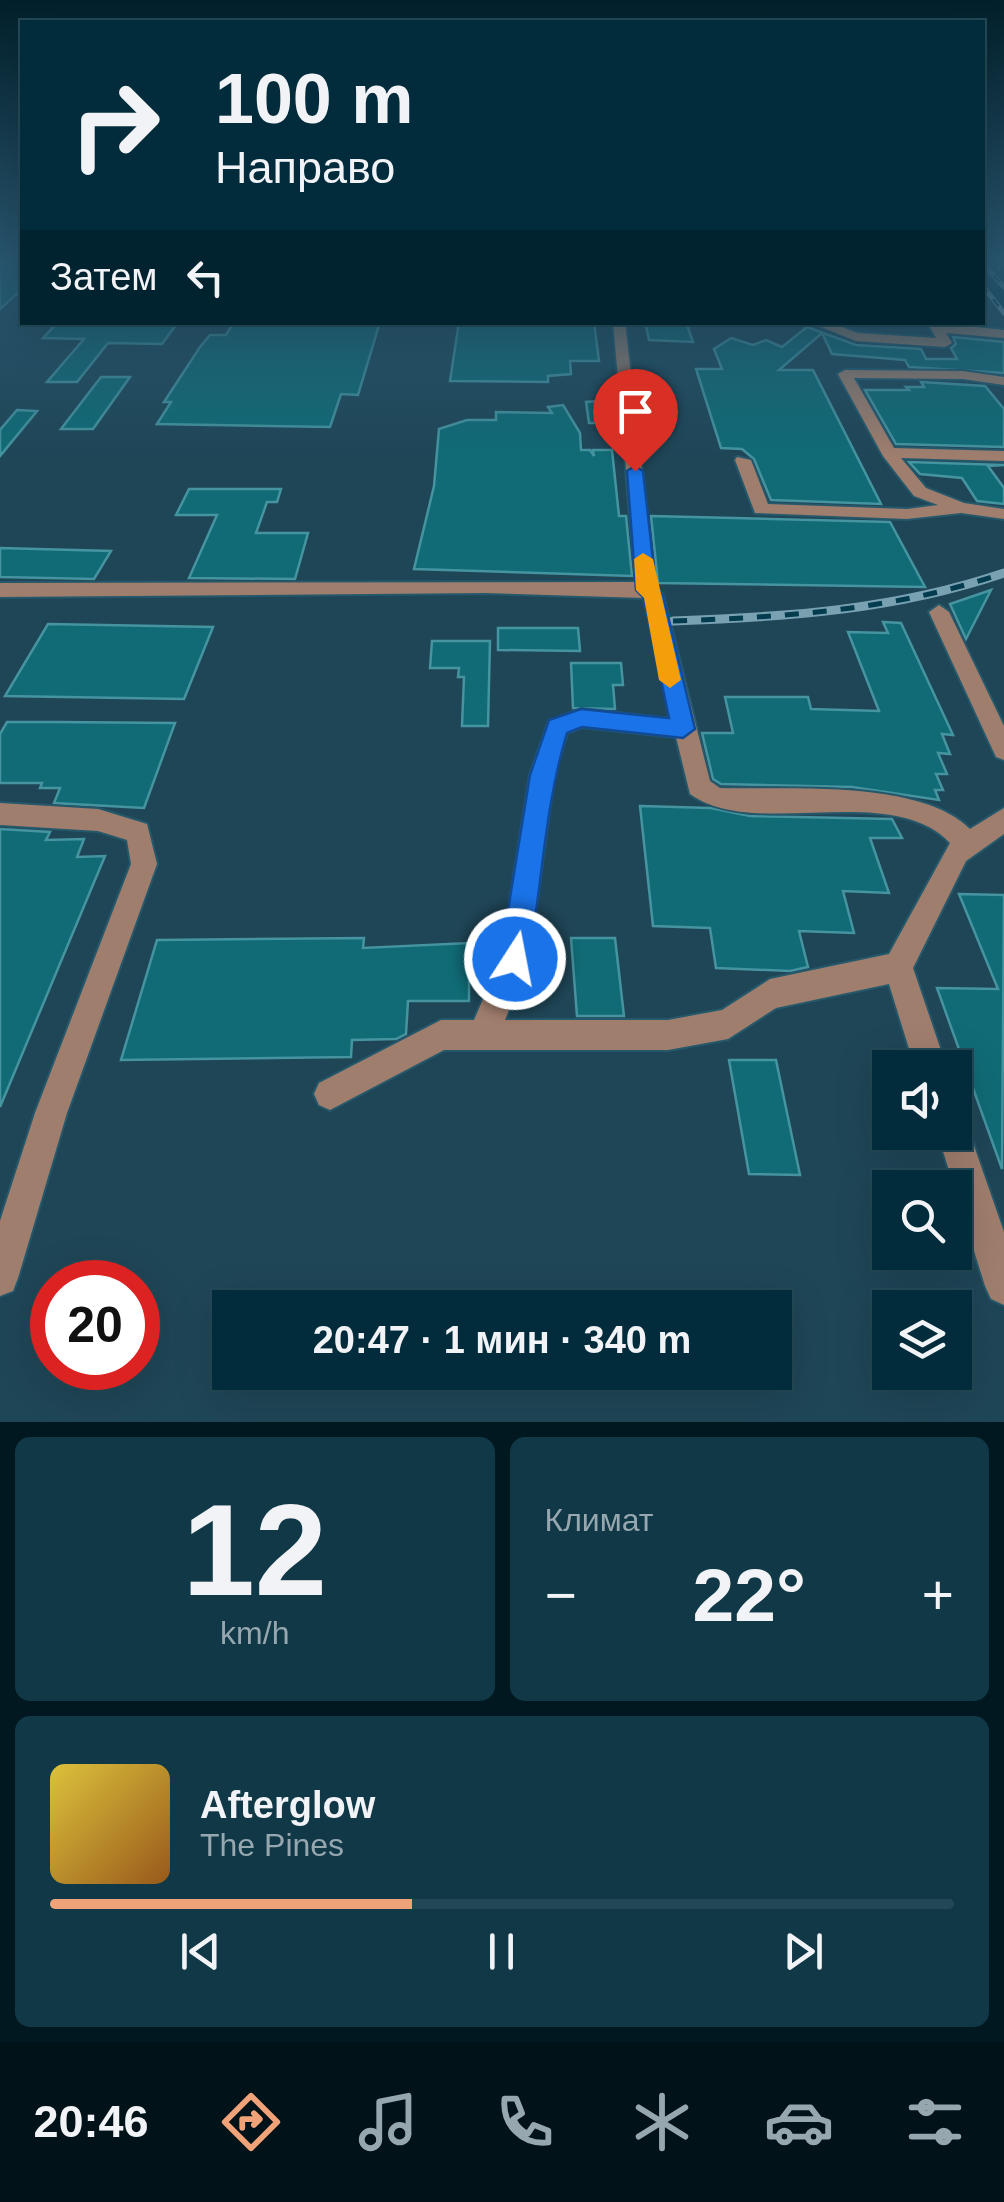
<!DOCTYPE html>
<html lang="ru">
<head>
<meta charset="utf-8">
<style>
	body { margin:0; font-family:Arial,sans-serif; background:#103846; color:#f1f3f6; height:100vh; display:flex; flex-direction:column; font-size:38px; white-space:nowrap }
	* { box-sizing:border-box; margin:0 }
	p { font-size:32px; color:#96a7af }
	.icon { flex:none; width:55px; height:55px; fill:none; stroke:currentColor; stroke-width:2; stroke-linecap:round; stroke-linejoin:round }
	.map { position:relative; height:1422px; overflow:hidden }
	.sheet { display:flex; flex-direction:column; gap:15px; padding:15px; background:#011820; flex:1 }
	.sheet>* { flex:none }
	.guide { position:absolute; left:20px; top:20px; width:965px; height:305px; border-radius:0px; box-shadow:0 10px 40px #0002,0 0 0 2px #234855; background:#022c3b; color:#f1f3f6; overflow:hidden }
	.fabs { position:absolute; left:872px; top:1050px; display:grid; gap:20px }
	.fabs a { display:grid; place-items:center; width:100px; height:100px; border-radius:0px; background:#022c3b; box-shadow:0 10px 40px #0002,0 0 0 2px #234855; font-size:50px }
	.speed { position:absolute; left:30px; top:1260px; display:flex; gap:20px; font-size:50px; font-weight:700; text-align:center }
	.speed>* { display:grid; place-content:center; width:130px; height:130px; border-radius:50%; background:#022c3b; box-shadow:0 10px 40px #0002,0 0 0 2px #234855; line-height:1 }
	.speed .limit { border:15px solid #d22; background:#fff; color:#111 }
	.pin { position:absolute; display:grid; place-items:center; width:85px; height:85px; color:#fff; margin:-102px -42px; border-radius:50% 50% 50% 0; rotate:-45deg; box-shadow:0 0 10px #0007 }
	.pin .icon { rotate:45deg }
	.me { position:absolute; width:110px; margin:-55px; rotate:11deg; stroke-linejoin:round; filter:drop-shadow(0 0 8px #0008) }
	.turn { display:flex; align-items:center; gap:35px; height:210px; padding:0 30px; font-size:45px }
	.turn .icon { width:130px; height:130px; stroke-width:2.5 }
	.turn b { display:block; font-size:70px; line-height:85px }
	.then { display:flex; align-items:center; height:95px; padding:0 30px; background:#0003; gap:20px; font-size:38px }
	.big { font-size:75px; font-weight:700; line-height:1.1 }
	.sheet .widget { flex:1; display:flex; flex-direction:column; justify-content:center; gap:15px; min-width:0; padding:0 35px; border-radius:15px; background:#103846 }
	.sheet .dial { align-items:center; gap:0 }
	.dial b { font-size:130px; line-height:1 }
	.song { display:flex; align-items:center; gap:30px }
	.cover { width:120px; height:120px; border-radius:15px; background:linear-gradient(135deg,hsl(50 70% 55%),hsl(30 70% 35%)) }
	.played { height:10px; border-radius:5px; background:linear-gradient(90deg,#f0a279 40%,#234855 40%) }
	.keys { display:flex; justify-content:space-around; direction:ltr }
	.heat { display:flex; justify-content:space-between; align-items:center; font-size:55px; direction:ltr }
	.sheet .tiles { flex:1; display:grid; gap:15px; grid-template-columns:1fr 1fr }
	.widget:last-child { grid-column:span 2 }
	.trip { position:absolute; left:212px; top:1290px; width:580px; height:100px; border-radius:0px; background:#022c3b; box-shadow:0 10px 40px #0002,0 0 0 2px #234855; font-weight:700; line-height:100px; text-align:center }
	.tab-bar { display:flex; height:160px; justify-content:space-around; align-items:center; background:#011218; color:#96a7af }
	.tab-bar .icon { width:70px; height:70px }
	.tab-bar .active { color:#f0a279 }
	.tab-bar b { font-size:45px; color:#f1f3f6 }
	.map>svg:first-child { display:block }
</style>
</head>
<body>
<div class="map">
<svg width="1004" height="1422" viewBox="0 0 1004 1422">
	<rect width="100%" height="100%" fill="#033b4f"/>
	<path fill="#1f4657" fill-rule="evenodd" d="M0 259H22V322H982L983 286 1004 313V1422H0ZM890 1068H955V1132H890ZM890 1188H955V1252H890ZM52 1282H138V1368H52ZM230 1308H775V1372H230ZM890 1308H955V1372H890Z"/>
	<g fill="#106b76" stroke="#4594a0" stroke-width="2.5">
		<polygon points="0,259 22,259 22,289 0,309"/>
		<polygon points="58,322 178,322 162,344 108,343 77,382 47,382 84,339 43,338"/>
		<polygon points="234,322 380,322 358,395 341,394 330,427 157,424 171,402 164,402 200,347 210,335 226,335"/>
		<polygon points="459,322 594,322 599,361 570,361 571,374 548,376 548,382 450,381"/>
		<polygon points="645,322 686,322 693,342 649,340"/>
		<polygon points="807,327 856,345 921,349 926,359 957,359 951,348 956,344 953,337 1004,342 1004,373 909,367 905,360 832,354 822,333 779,370 813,370 881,504 771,500 754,459 742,449 721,448 696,369 722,369 714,349 731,338 753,345 766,340 782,347"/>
		<polygon points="101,377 130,377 93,429 61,429"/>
		<polygon points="921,382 985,386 1004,409 1004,447 896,444 865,390 909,390 906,387 924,387"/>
		<polygon points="611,400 616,404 616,423 589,423 586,402"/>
		<polygon points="563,405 580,433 581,450 590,450 594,456 593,450 612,450 619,516 626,516 632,576 414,569 434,486 439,429 467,420 496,420 496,412 552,413 548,407"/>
		<polygon points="17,410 37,411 0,456 0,430"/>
		<polygon points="909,462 1004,465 988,466 1004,488 1004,504 977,501 962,478 920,474"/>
		<polygon points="189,489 281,489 277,502 267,502 256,533 308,533 295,579 189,578 217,515 176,515"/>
		<polygon points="651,516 890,522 925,587 658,583"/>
		<polygon points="0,548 111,551 94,579 0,577"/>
		<polygon points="991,590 966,639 950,604"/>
		<polygon points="883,622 901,623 953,735 942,734 950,754 938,753 947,774 936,774 943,790 935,790 939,800 852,787 721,784 713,779 702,733 733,733 725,697 808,697 811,709 879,711 848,632 888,633"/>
		<polygon points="48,624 213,627 184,699 5,696"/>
		<polygon points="498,628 578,628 580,651 498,650"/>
		<polygon points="432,641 490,641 488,726 462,726 464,677 458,677 459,668 430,668"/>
		<polygon points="571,663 621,663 623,685 613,685 615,709 573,708"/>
		<polygon points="7,722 55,722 175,723 144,808 54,803 60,788 40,788 42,783 0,783 0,734"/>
		<polygon points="640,806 711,808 750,816 892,819 902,838 870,838 889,893 843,891 854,933 799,931 808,967 790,971 716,968 710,928 653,926"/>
		<polygon points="0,829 50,832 46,840 84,839 77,857 105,856 0,1107"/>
		<polygon points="959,894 1004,895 1002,1169 937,988 998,989"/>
		<polygon points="364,938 363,948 469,943 469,1001 408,1001 406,1034 396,1039 352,1040 351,1057 121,1060 157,940"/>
		<polygon points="571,938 615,938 624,1016 577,1016"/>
		<polygon points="729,1060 776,1060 800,1175 749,1174"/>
	</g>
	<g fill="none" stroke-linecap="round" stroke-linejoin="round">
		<defs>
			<g id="minor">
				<path d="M613 322H625L655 586 663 595 710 781 720 788C789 790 920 779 970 829L1004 808V834L966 861 913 968 947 1068H915L889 984 776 1008 728 1039 668 1050H444L330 1110 319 1105 314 1094 319 1083 441 1020H474L501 958 530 775 549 721 581 709 671 719 644 598 485 593 0 597V583L636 582ZM582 727 676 737 690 794C755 841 890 780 950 843L889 954 770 979 722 1010 668 1020H505L529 959 554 775 567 733Z"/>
				<polygon points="809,322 828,322 858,333 936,338 927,322 1004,330 1004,338 946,333 952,343 945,347 856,341"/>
				<polygon points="845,370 963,371 1004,377 1004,385 963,379 854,378 894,448 1004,451 1004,461 901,458 926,488 964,503 1004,509 1004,519 961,513 907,519 755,513 735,460 737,457 751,460 768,504 907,509 938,505 914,496 883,456 838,374"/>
				<polygon points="939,605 949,612 1004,726 1004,760 996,757 929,612"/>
				<polygon points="0,803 98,809 147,824 157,864 67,1113 18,1278 13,1291 0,1296 0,1221 35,1113 131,864 127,840 98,831 0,825"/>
				<polygon points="955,1116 965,1120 1004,1232 1004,1305 991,1299 985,1286 937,1132 955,1132"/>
			</g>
		</defs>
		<use href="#minor" stroke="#25586b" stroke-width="4"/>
		<g stroke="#3f6f82" stroke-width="2.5" stroke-dasharray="4 2.5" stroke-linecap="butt">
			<polyline points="1000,259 1004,260"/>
			<polyline points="997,269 1004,266"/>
		</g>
		<use href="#minor" fill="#a07e6d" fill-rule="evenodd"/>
		<defs>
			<g id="rail-far1">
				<polyline points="982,262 1004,287"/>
				<polyline points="982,285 1004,313"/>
			</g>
			<path id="rail" d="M673 621C787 617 895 610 1004 573"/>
		</defs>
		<use href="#rail-far1" stroke="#78a1b2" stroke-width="5"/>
		<use href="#rail" stroke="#78a1b2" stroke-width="9"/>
		<use href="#rail-far1" stroke="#033b4f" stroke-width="2.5" stroke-dasharray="9" stroke-linecap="butt"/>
		<use href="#rail" stroke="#033b4f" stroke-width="5" stroke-dasharray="14" stroke-linecap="butt"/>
	</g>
	<linearGradient id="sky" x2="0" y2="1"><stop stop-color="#02202b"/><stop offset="0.57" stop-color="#28556e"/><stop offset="1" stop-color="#28556e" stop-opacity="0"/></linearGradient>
	<rect width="1004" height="458" fill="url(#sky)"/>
	<path fill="#1a73e8" stroke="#114b97" stroke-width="2.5" d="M635 466 643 471 656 587 663 595 695 729 683 738 582 727 567 733C545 805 542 884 529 959L525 969 515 973 504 969 500 959 530 775 549 720 581 709 669 718 644 598 636 590 627 471Z"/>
	<polygon fill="#f59e0b" points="643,553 653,559 681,680 670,688 659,680 644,598 636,590 634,559"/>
</svg>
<div class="fabs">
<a><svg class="icon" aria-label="sound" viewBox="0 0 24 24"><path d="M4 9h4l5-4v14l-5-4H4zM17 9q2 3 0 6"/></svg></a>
<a><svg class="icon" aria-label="search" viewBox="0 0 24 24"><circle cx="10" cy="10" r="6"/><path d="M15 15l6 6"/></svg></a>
<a><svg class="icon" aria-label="layers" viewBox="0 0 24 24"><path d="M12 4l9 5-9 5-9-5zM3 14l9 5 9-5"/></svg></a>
</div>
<div class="speed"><div class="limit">20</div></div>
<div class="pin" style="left:635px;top:471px;background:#d93025"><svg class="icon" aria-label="arrive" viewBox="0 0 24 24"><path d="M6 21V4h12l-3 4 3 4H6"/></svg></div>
<svg class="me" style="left:515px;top:959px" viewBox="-20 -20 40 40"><circle r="17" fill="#1a73e8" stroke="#fff" stroke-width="3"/><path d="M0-11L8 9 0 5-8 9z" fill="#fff"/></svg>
<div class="trip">20:47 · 1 мин · 340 m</div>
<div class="guide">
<div class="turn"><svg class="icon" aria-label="right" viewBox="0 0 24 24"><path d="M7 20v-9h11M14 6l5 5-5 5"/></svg><div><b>100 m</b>Направо</div></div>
<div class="then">Затем<svg class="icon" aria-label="left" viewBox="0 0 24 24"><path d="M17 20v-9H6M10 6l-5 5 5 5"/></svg></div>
</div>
</div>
<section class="sheet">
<div class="tiles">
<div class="widget dial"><b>12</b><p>km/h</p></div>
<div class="widget"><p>Климат</p>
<div class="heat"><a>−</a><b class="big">22°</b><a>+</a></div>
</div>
<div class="widget">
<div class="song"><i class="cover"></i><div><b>Afterglow</b><p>The Pines</p></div></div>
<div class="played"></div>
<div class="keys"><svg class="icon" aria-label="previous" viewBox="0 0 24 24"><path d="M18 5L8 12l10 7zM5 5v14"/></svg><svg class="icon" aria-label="pause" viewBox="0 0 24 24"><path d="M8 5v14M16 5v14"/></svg><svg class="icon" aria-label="next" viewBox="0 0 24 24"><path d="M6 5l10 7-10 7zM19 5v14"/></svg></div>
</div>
</div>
</section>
<nav class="tab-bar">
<b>20:46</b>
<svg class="icon active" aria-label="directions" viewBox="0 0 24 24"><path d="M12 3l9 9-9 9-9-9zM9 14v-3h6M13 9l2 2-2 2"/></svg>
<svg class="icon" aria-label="music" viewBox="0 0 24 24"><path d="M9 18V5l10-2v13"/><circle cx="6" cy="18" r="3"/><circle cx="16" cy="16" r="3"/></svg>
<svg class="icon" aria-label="phone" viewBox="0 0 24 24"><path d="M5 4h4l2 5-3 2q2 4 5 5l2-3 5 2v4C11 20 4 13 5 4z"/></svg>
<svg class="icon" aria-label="climate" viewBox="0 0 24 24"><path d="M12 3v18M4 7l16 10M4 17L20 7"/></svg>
<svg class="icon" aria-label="car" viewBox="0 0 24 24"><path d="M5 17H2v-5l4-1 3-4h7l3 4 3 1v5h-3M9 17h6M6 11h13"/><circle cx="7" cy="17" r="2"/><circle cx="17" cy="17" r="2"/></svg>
<svg class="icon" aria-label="filters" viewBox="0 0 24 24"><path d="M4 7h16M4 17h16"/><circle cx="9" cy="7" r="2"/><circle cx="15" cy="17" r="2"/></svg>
</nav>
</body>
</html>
